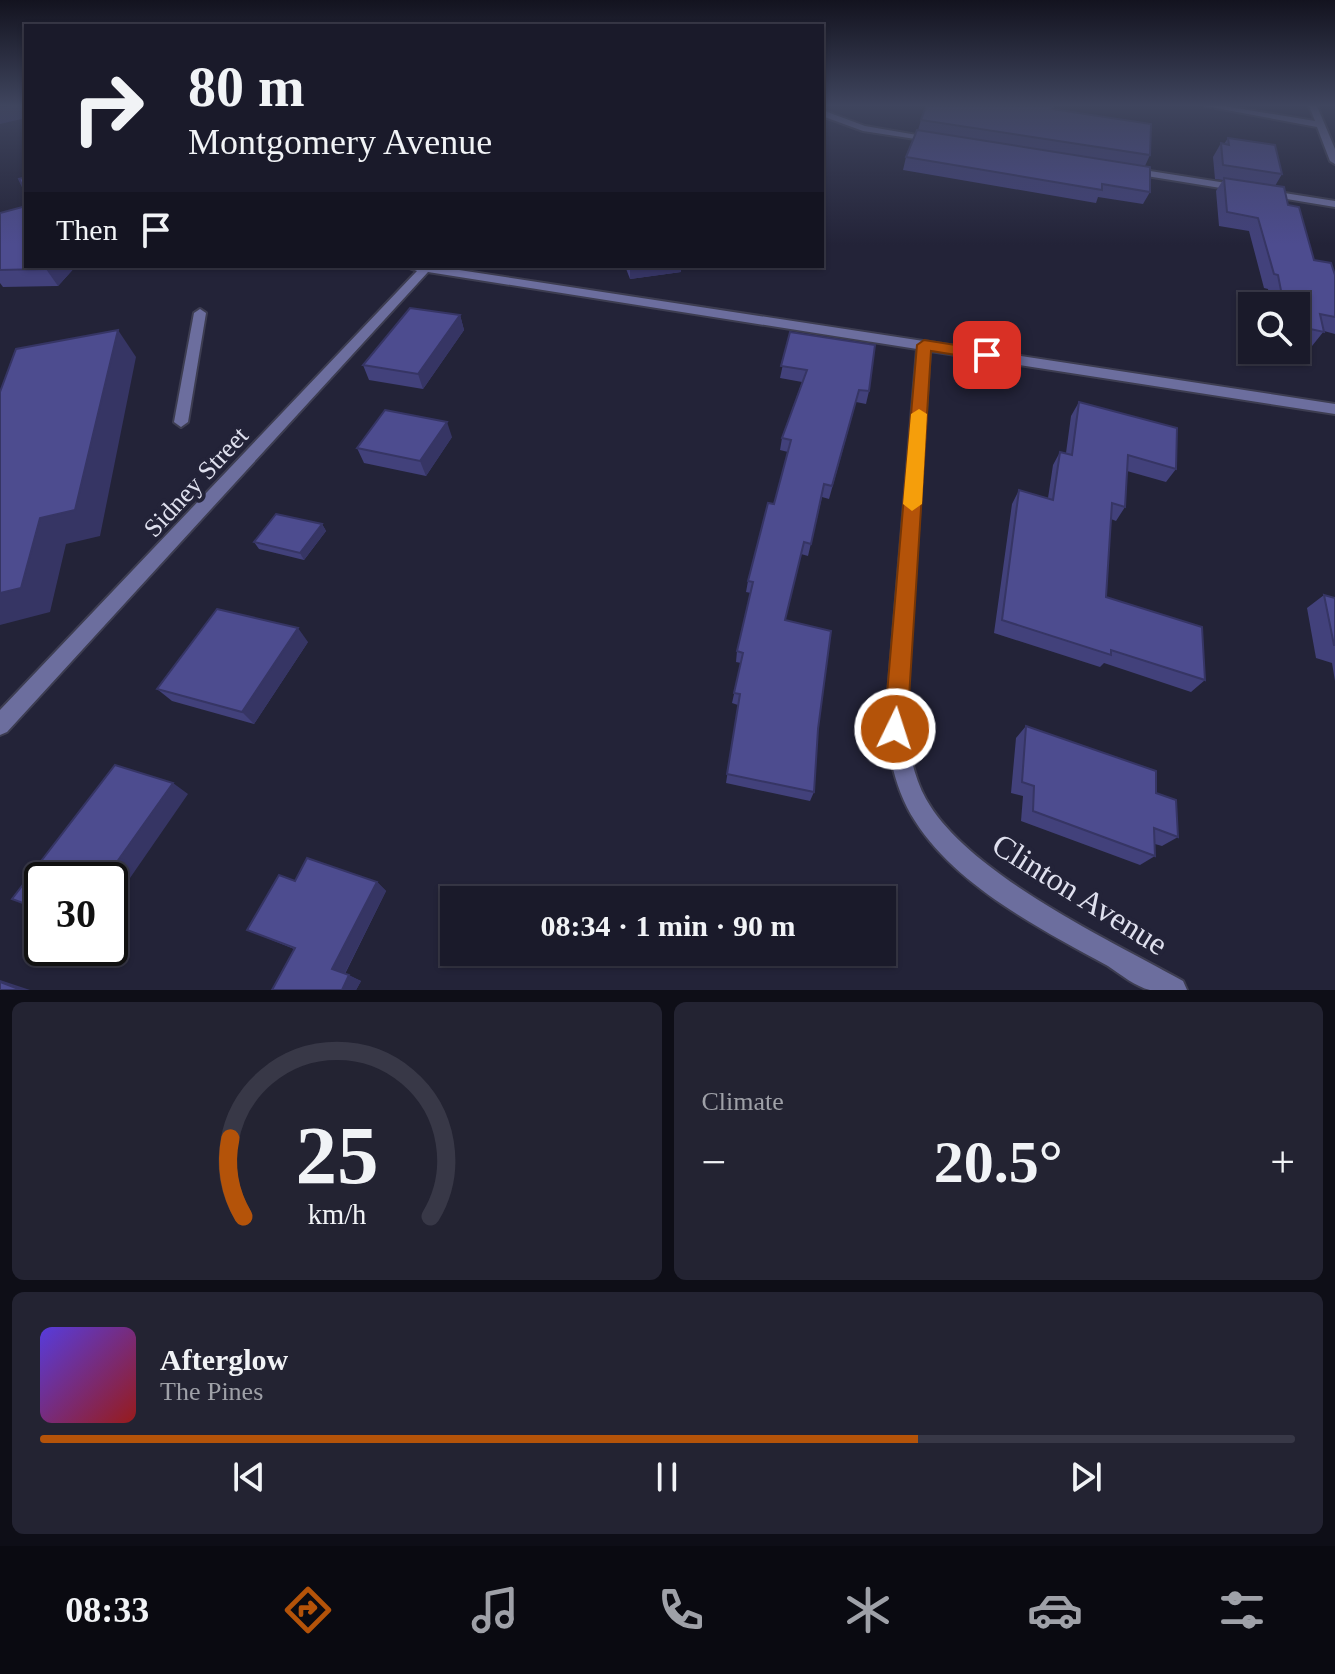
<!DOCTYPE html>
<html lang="en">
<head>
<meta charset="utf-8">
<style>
	body { margin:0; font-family:"Times New Roman",serif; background:#232332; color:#f1f3f6; height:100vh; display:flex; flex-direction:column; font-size:30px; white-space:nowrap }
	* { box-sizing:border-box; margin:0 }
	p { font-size:26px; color:#9fa1a8 }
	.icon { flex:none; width:44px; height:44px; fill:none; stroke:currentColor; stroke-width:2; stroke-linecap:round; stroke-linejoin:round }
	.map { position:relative; height:990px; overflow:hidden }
	.panel { display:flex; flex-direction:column; gap:12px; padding:12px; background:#0e0e17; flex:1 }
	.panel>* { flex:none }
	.top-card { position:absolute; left:24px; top:24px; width:800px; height:244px; border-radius:0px; box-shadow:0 2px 6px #0004,0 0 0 2px #383847; background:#1a1a2a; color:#f1f3f6; overflow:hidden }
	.buttons { position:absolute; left:1238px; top:292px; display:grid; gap:16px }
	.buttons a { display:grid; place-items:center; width:72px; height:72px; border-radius:0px; background:#1a1a2a; box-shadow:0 2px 6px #0004,0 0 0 2px #383847; font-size:40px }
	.speed { position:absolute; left:24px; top:862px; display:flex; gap:16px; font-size:40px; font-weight:700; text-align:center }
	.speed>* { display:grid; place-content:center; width:104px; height:104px; border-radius:50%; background:#1a1a2a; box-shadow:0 2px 6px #0004,0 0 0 2px #383847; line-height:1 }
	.speed .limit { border:4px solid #111; border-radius:12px; background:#fff; color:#111 }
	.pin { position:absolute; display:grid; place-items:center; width:68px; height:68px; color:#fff; margin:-34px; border-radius:16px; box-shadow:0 4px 12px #0006 }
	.me { position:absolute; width:88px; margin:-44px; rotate:4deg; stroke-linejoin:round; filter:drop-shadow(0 0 6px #0008) }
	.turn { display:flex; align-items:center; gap:28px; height:168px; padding:0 32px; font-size:36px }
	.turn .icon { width:104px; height:104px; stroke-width:2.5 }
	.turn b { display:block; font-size:56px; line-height:68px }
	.then { display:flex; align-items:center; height:76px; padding:0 32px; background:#0003; gap:16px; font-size:30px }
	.big { font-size:60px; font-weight:700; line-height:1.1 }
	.panel .tile { flex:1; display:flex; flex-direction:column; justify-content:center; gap:12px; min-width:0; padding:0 28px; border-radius:12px; background:#232332 }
	.panel .dial { align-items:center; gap:0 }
	.dial svg { height:208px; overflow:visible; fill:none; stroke:#383847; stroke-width:7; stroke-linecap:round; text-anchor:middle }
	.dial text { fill:#f1f3f6; stroke:none }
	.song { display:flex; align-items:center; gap:24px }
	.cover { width:96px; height:96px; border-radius:12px; background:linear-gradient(135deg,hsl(250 70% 55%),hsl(0 70% 35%)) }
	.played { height:8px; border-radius:4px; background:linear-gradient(90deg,#b45309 70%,#383847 70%) }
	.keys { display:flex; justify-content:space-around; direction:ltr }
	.heat { display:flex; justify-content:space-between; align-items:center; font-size:44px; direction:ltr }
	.panel .tiles { flex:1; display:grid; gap:12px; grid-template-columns:1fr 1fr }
	.tile:last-child { grid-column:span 2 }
	.trip { position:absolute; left:440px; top:886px; width:456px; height:80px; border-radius:0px; background:#1a1a2a; box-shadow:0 2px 6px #0004,0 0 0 2px #383847; font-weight:700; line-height:80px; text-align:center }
	.menu { display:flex; height:128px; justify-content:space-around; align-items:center; background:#0a0a11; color:#9fa1a8 }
	.menu .icon { width:56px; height:56px }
	.menu .selected { color:#b45309 }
	.menu b { font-size:36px; color:#f1f3f6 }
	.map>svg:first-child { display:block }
</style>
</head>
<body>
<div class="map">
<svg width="1335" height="990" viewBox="0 0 1335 990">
	<rect width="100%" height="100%" fill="#232338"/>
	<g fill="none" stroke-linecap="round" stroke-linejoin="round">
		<defs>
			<polygon id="lane" points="200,309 206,313 188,422 181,427 174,422 194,313"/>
			<g id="street">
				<polygon points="1205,106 1224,106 1315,121 1309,106 1317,106 1335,149 1335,164 1330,161 1317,127"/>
				<polygon points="822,110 865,126 940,139 935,142 863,131 822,116"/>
				<polygon points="1131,168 1239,185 1244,188 1239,191 1128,173 1126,171"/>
				<polygon points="1266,190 1335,201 1335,207 1262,195 1261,193"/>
				<path d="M404 266H433L1335 404V414L930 351 905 729C910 753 914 778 926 799 968 874 1108 939 1183 981L1187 990C1176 990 1161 990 1150 990 1136 987 1120 974 1108 966 1042 930 956 886 915 821 897 794 890 760 885 729L917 349 428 272 7 732 0 735V710L417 271Z"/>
			</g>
		</defs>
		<use href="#lane" stroke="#3d3d51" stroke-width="4"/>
		<use href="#street" stroke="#3d3d51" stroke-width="4"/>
		<use href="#lane" fill="#6c6e9e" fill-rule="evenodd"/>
		<use href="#street" fill="#6c6e9e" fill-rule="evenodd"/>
	</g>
	<g fill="#42417b">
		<polygon points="1052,109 1150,155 1145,166 1150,192 1143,204 1098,197 1096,203 903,170 906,157 918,130 921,120"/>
		<polygon points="1228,138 1282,174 1275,186 1288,205 1314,260 1335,275 1335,334 1324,331 1312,346 1296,343 1296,306 1271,306 1268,289 1264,288 1249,231 1219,226 1216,191 1223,180 1215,179 1213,157 1221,143 1224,144"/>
		<polygon points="0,213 76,266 58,286 3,287 0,283"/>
		<polygon points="625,266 681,266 681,272 630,279"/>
		<polygon points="460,315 464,330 423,389 369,380 363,365"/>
		<polygon points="790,332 869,391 866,404 856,402 829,499 822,497 808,556 801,554 785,620 818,729 814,792 810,801 726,783 738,705 732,703 741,663 736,662 737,651 751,593 746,592 748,581 774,504 788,452 780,450 782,438 802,382 780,378"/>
		<polygon points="1079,402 1176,469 1166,482 1127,471 1125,507 1116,521 1111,519 1106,597 1205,680 1191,692 1104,663 1100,667 994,633 1012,504 1019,490 1048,498 1053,465 1060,452 1066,453 1071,416"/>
		<polygon points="452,437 426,476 364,463 357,448"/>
		<polygon points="322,524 326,531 304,560 259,549 254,542"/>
		<polygon points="1324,595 1335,598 1335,681 1332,663 1316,658 1307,608"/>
		<polygon points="308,642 254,724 172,701 157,689"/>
		<polygon points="1026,726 1156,793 1178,837 1162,846 1155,844 1155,856 1140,865 1021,821 1023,796 1011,793 1016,738"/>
		<polygon points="295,881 377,882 386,891 345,974 361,981 356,990 272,990 294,949 247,930"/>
	</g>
	<g fill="#363564">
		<polygon points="9,106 26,106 26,118 0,124 0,108"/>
		<polygon points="49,266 76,266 58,286 46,269"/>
		<polygon points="630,266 681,266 681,272 630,279"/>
		<polygon points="460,315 464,330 423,389 418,374"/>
		<polygon points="118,330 136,357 100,536 66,544 50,612 0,625 0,593 40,518"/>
		<polygon points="447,422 452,437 426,476 420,461"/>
		<polygon points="322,524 326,531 304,560 300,553"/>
		<polygon points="298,628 308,642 254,724 242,712"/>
		<polygon points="173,783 188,794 110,907 110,880 104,880"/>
		<polygon points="377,882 386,891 344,975 332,969"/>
		<polygon points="349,975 361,981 356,990 342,990"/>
		<polygon points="0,980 30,990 21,990 0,982"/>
	</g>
	<g fill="#4d4c8f" stroke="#363564" stroke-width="2">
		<polygon points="926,106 1053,106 1052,109 1151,124 1150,155 921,120"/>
		<polygon points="917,130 1150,167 1150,192 1102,184 1102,190 906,157"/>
		<polygon points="1228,138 1275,145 1282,174 1223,165 1221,143 1229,145"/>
		<polygon points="26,177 26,193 19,179"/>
		<polygon points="1224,178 1284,187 1288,205 1299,207 1314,260 1331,263 1335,275 1335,317 1320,314 1324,332 1296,326 1296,306 1284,306 1278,275 1274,274 1258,218 1227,212"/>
		<polygon points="26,206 26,266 49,266 46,269 0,270 0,213"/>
		<polygon points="410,308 460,315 418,374 363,365"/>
		<polygon points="118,330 75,510 40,518 21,588 0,593 0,392 16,349"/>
		<polygon points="790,332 875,345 869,391 859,390 832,486 824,484 811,544 804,542 785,620 831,631 818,729 814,792 727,774 740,694 734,693 743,653 737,651 753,582 748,581 768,503 774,504 791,440 782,438 807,370 781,366"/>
		<polygon points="1079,402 1177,428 1176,469 1128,455 1125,507 1112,503 1106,597 1202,627 1205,680 1111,650 1111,655 1002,620 1019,490 1053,500 1060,452 1072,455"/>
		<polygon points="385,410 447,422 420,461 357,448"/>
		<polygon points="276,514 322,524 300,553 254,542"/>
		<polygon points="1324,595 1335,598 1335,645 1334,645"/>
		<polygon points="217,609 298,628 242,712 157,689"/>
		<polygon points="1026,726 1156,771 1156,793 1176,800 1178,837 1154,828 1155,856 1033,811 1034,786 1022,782"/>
		<polygon points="115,765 173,783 104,880 42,880 42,910 12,899"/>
		<polygon points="307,858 377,882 332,969 349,975 342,990 272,990 295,948 247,930 279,875 295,881"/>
		<polygon points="0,982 21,990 0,990"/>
	</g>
	<linearGradient id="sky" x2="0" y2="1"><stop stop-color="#13131f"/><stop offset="0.43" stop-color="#3f455e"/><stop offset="1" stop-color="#3f455e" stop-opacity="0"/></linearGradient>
	<rect width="1335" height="245" fill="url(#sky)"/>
	<polygon fill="#b45309" stroke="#753606" stroke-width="2" points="924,340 987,350 995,355 987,360 931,351 907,729 904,737 895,740 887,737 884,729 917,345"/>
	<polygon fill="#f59e0b" points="919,409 927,414 922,504 912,511 903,504 911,414"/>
	<g text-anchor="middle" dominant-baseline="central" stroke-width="8" stroke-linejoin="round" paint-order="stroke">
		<g font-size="26" fill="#dfe0ee" stroke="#232338">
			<text transform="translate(196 482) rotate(-47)">Sidney Street</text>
		</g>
		<g font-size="32" fill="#dfe0ee" stroke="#232338">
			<text transform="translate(1080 894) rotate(32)">Clinton Avenue</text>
		</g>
	</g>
</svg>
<div class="buttons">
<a><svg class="icon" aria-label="search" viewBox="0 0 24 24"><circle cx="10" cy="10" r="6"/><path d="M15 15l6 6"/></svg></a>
</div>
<div class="speed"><div class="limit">30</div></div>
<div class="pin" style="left:987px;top:355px;background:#d93025"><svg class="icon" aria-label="arrive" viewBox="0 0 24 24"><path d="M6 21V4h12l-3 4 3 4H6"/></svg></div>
<svg class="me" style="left:895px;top:729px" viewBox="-20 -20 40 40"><circle r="17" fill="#b45309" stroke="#fff" stroke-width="3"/><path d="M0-11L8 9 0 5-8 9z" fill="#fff"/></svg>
<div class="trip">08:34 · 1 min · 90 m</div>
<div class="top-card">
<div class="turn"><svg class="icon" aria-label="right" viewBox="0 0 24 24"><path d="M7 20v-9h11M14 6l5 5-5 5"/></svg><div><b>80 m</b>Montgomery Avenue</div></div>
<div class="then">Then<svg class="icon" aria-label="arrive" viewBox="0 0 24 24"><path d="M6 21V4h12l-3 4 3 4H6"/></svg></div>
</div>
</div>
<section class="panel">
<div class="tiles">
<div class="tile dial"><svg viewBox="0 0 100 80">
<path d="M14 69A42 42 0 1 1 86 69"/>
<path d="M14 69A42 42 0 0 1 9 39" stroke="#b45309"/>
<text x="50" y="56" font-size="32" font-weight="700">25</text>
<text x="50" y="72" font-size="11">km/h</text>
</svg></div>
<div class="tile"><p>Climate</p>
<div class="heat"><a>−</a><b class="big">20.5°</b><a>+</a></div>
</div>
<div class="tile">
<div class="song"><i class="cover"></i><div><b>Afterglow</b><p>The Pines</p></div></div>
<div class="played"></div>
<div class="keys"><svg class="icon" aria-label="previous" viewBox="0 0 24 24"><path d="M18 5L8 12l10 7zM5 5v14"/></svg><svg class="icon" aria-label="pause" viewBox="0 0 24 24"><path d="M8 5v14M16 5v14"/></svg><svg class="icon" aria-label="next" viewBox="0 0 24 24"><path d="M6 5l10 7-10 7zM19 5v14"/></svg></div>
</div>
</div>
</section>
<nav class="menu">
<b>08:33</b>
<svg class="icon selected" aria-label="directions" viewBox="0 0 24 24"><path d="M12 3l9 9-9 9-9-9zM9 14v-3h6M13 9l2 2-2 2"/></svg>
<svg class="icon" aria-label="music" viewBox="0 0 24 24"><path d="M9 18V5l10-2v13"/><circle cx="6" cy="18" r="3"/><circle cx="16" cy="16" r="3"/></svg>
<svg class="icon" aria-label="phone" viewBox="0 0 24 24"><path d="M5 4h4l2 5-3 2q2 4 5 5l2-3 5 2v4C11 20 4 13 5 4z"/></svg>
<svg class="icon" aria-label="climate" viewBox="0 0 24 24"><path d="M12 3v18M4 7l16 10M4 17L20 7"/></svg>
<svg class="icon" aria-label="car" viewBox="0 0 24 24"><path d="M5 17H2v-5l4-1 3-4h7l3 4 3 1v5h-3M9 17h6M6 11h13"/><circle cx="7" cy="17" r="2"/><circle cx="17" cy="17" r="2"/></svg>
<svg class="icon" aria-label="filters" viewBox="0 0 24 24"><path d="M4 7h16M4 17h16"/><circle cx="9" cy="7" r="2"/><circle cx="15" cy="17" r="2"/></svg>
</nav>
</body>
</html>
